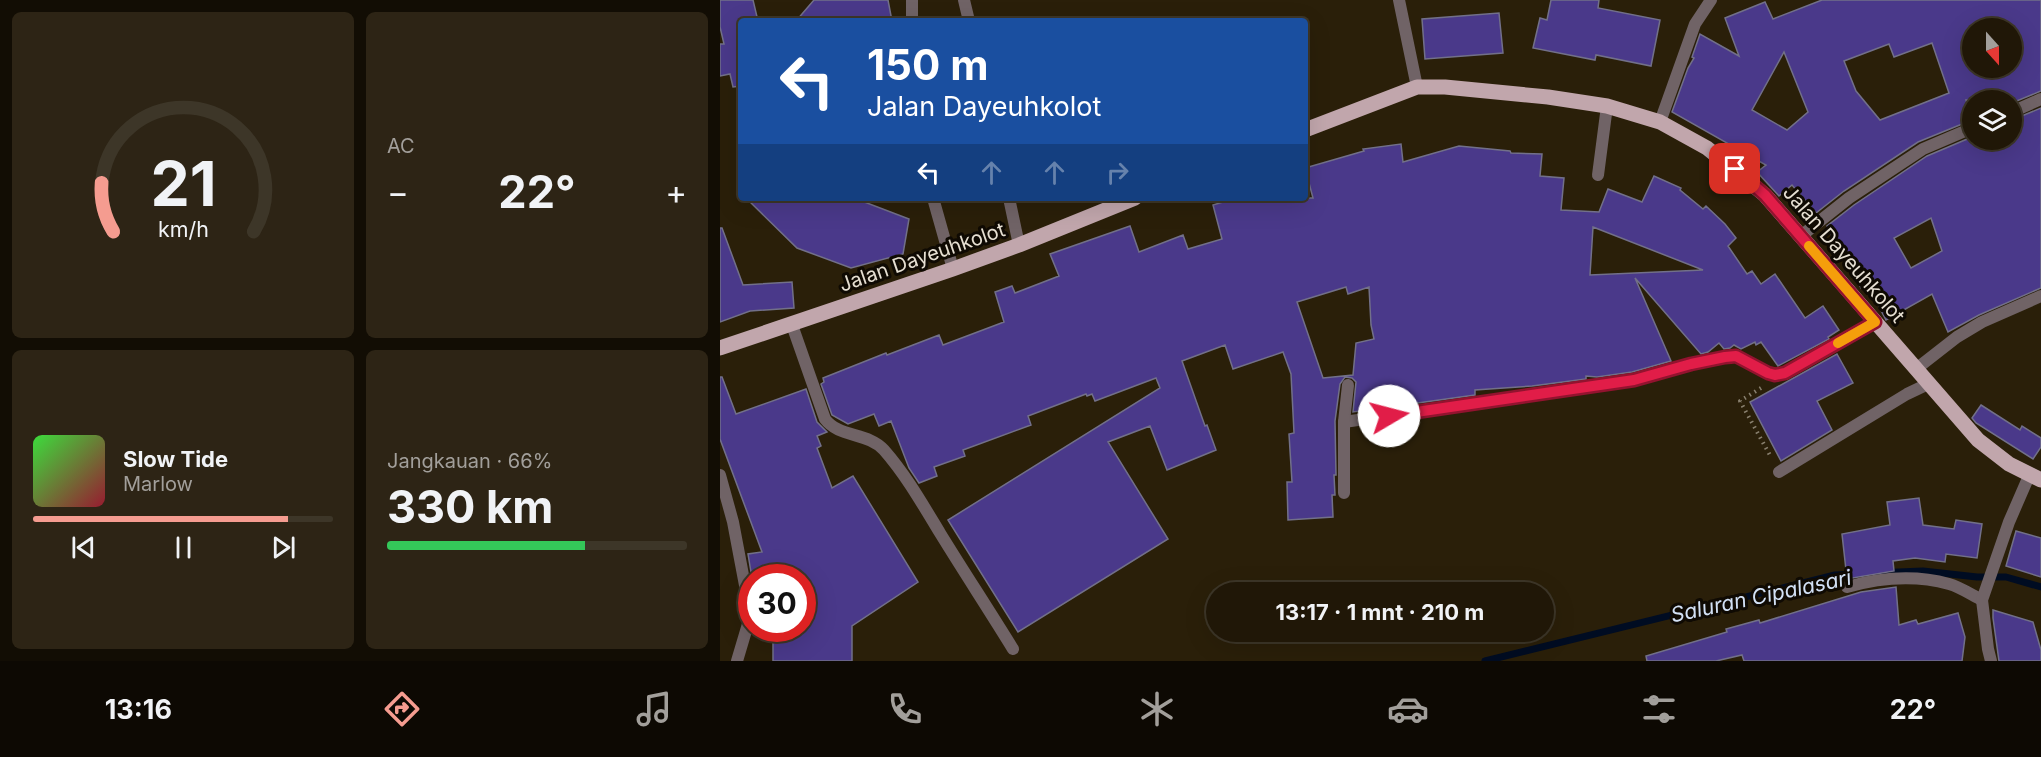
<!DOCTYPE html>
<html lang="id">
<head>
<meta charset="utf-8">
<style>
	body { margin:0; font-family:Inter,sans-serif; background:#2d2415; color:#f1f3f6; height:100vh; display:flex; flex-direction:column; font-size:22px; white-space:nowrap }
	* { box-sizing:border-box; margin:0 }
	p { font-size:20px; color:#a29f9b }
	.icon { flex:none; width:33px; height:33px; fill:none; stroke:currentColor; stroke-width:2; stroke-linecap:round; stroke-linejoin:round }
	.map { position:relative; flex:1; overflow:hidden }
	.panel { display:flex; flex-direction:column; gap:12px; padding:12px; background:#120d04; width:720px }
	.panel>* { flex:none }
	.banner { position:absolute; left:18px; top:18px; width:570px; height:183px; border-radius:6px; box-shadow:0 6px 24px #0002,0 0 0 2px #3d3628; background:#1a4fa0; color:#fff; overflow:hidden }
	.needle { width:39px; rotate:159deg }
	.tools { position:absolute; left:1242px; top:18px; display:grid; gap:12px }
	.tools a { display:grid; place-items:center; width:60px; height:60px; border-radius:50%; background:#201707; box-shadow:0 6px 24px #0002,0 0 0 2px #3d3628; font-size:30px }
	.speed { position:absolute; left:18px; top:564px; display:flex; gap:12px; font-size:30px; font-weight:700; text-align:center }
	.speed>* { display:grid; place-content:center; width:78px; height:78px; border-radius:50%; background:#201707; box-shadow:0 6px 24px #0002,0 0 0 2px #3d3628; line-height:1 }
	.speed .limit { border:9px solid #d22; background:#fff; color:#111 }
	.pin { position:absolute; display:grid; place-items:center; width:51px; height:51px; color:#fff; margin:-26px; border-radius:12px; box-shadow:0 3px 9px #0006 }
	.me { position:absolute; width:66px; margin:-33px; rotate:82deg; stroke-linejoin:round; filter:drop-shadow(0 0 4px #0008) }
	.turn { display:flex; align-items:center; gap:21px; height:126px; padding:0 30px; font-size:27px }
	.turn .icon { width:78px; height:78px; stroke-width:2.5 }
	.turn b { display:block; font-size:42px; line-height:51px }
	.lanes { display:flex; align-items:center; height:57px; padding:0 30px; background:#0003; justify-content:center; gap:30px; direction:ltr }
	.lanes .off { opacity:.35 }
	.big { font-size:45px; font-weight:700; line-height:1.1 }
	.panel .card { flex:1; display:flex; flex-direction:column; justify-content:center; gap:9px; min-width:0; padding:0 21px; border-radius:9px; background:#2d2415 }
	.panel .dial { align-items:center; gap:0 }
	.dial svg { height:156px; overflow:visible; fill:none; stroke:#3d3628; stroke-width:7; stroke-linecap:round; text-anchor:middle }
	.dial text { fill:#f1f3f6; stroke:none }
	.song { display:flex; align-items:center; gap:18px }
	.cover { width:72px; height:72px; border-radius:9px; background:linear-gradient(135deg,hsl(120 70% 55%),hsl(350 70% 35%)) }
	.played { height:6px; border-radius:3px; background:linear-gradient(90deg,#f59c90 85%,#3d3628 85%) }
	.keys { display:flex; justify-content:space-around; direction:ltr }
	.heat { display:flex; justify-content:space-between; align-items:center; font-size:33px; direction:ltr }
	.charge { height:9px; border-radius:4px; background:linear-gradient(90deg,#34c759 66%,#3d3628 0) }
	.panel .tiles { flex:1; display:grid; gap:12px; grid-template-columns:repeat(2,1fr) }
	.trip { position:absolute; left:486px; top:582px; width:348px; height:60px; border-radius:30px; background:#201707; box-shadow:0 6px 24px #0002,0 0 0 2px #3d3628; font-weight:700; line-height:60px; text-align:center }
	.menu { display:flex; height:96px; justify-content:space-around; align-items:center; background:#0d0903; color:#a29f9b }
	.menu .icon { width:42px; height:42px }
	.menu .current { color:#f59c90 }
	.menu b { font-size:27px; color:#f1f3f6 }
	main { display:flex; flex:1; min-height:0 }
	.map>svg:first-child { display:block }
</style>
</head>
<body>
<main>
<section class="panel">
<div class="tiles">
<div class="card dial"><svg viewBox="0 0 100 80">
<path d="M14 69A42 42 0 1 1 86 69"/>
<path d="M14 69A42 42 0 0 1 8 44" stroke="#f59c90"/>
<text x="50" y="56" font-size="32" font-weight="700">21</text>
<text x="50" y="72" font-size="11">km/h</text>
</svg></div>
<div class="card"><p>AC</p>
<div class="heat"><a>−</a><b class="big">22°</b><a>+</a></div>
</div>
<div class="card">
<div class="song"><i class="cover"></i><div><b>Slow Tide</b><p>Marlow</p></div></div>
<div class="played"></div>
<div class="keys"><svg class="icon" aria-label="previous" viewBox="0 0 24 24"><path d="M18 5L8 12l10 7zM5 5v14"/></svg><svg class="icon" aria-label="pause" viewBox="0 0 24 24"><path d="M8 5v14M16 5v14"/></svg><svg class="icon" aria-label="next" viewBox="0 0 24 24"><path d="M6 5l10 7-10 7zM19 5v14"/></svg></div>
</div>
<div class="card"><p>Jangkauan · 66%</p><b class="big">330 km</b><div class="charge"></div></div>
</div>
</section>
<div class="map">
<svg width="1321" height="661" viewBox="0 0 1321 661">
	<rect width="100%" height="100%" fill="#2a1f09"/>
	<g fill="none" stroke-linecap="round" stroke-linejoin="round">
		<g stroke="#000c22" stroke-width="7">
			<polyline points="1154,573 1203,571 1257,577 1286,577 1321,587"/>
			<polyline points="765,661 1115,575 1134,574"/>
		</g>
	</g>
	<g fill="#4a398a" stroke="#727089" stroke-width="1.5" fill-rule="evenodd">
		<polygon points="0,0 33,0 38,21 21,21 21,86 13,87 10,74 0,76 0,44 4,44 0,27"/>
		<polygon points="94,0 168,0 172,21 76,21"/>
		<polygon points="831,0 879,0 878,8 940,20 931,66 876,55 875,60 813,48 820,18 827,20"/>
		<path d="M1102 0H1321V91L1292 103V100H1246L1252 120 1198 142 1124 191 1096 213 1072 185 1059 196 1037 172 1046 165 952 112 968 68 974 58 972 57 980 34 1019 56 1005 18 1045 2 1053 19ZM1252 28H1292V68H1252ZM1212 43 1229 93 1160 120 1136 91 1124 61 1169 44 1174 57ZM1064 52 1088 112 1067 130 1032 110Z"/>
		<polygon points="779,13 783,53 705,59 702,19"/>
		<path d="M1321 108V288L1259 315 1228 332 1212 294 1166 320 1147 284 1141 288 1114 237 1113 238 1107 226 1134 205 1207 156 1252 137V140L1260 141 1292 140V120ZM1211 218 1222 251 1191 268 1174 238Z"/>
		<path d="M681 144 683 162 739 146 790 151 791 153 822 154 820 176 844 178 841 210 879 212 888 189 922 202 934 176 961 188 960 190 983 209 986 206 1005 224 1016 238 1008 246 1027 274 1032 271 1041 284 1055 274 1085 318 1103 306 1119 330 1108 337 1109 339 1058 366 1041 342 1036 345 1035 342 1021 349 1014 345 1010 348 1004 349 999 343 988 352 981 354 915 278 951 361 912 372 877 377 866 376V379L812 386 755 390V395L633 412 636 382 632 378 625 377 620 384 615 421 616 475H614L615 495H612L613 517 568 520 567 482H572L569 434 574 433 571 374 563 352 513 369 505 345 462 361 485 426 487 425 496 450 447 470 430 426 388 442 448 539 298 632 228 520 440 388 436 378 375 401 372 394 367 396 366 394 308 416 311 425 243 450 245 456 214 467 217 476 199 483 189 468 171 421 159 426 154 414 128 424 112 415 101 384 104 382 103 378 166 353 167 355 219 335 223 345 284 322 275 292 292 286 295 293 339 276 330 254 410 226 419 252 463 235 468 249 502 239 493 205 516 198H593L585 168 644 151 643 149ZM873 227 983 270 870 275ZM626 287 628 294 649 287 651 325 654 339 636 343 633 375 603 378 577 302Z"/>
		<polygon points="26,198 134,198 189,219 183,254 131,268 77,248"/>
		<polygon points="0,228 2,228 23,285 72,282 74,308 30,311 0,322"/>
		<polygon points="1117,354 1133,383 1097,401 1112,430 1061,461 1030,402"/>
		<polygon points="0,377 2,377 16,414 86,389 97,422 107,432 97,436 101,446 97,448 112,488 133,476 198,582 132,626 132,661 53,661 53,633 82,634 82,578 32,578 28,554 42,552 0,439"/>
		<polygon points="1261,405 1300,430 1302,426 1321,438 1321,447 1313,459 1256,423 1252,418"/>
		<polygon points="1199,498 1203,525 1234,529 1236,520 1262,524 1257,558 1226,554 1225,562 1195,558 1173,561 1174,571 1127,579 1122,534 1170,525 1167,502"/>
		<polygon points="1296,531 1321,538 1321,577 1286,566"/>
		<polygon points="1176,587 1179,625 1196,620 1198,624 1238,613 1245,637 1242,661 1024,661 1022,655 996,661 927,661 926,656 1007,632 1006,629 1039,620 1040,623 1141,592"/>
		<polygon points="1273,610 1313,622 1321,650 1321,661 1279,661 1273,618"/>
	</g>
	<g fill="none" stroke-linecap="round" stroke-linejoin="round">
		<polyline stroke="#887f6e" stroke-width="4" stroke-dasharray="1.5 4.5" stroke-linecap="butt" points="1041,388 1020,401 1051,457"/>
		<g stroke="#706366" stroke-width="12">
			<polyline points="192,21 192,0"/>
			<polyline points="878,175 887,106"/>
			<polyline points="213,198 233,269"/>
			<path d="M72 325 105 419C119 438 148 432 164 450 186 475 203 505 220 533 244 572 269 610 293 649"/>
			<polyline points="1059,472 1187,394 1208,384"/>
		</g>
		<g stroke="#706366" stroke-width="12">
			<polyline points="244,0 249,21"/>
			<polyline points="679,0 697,87"/>
			<polyline points="1292,112 1321,99"/>
			<polyline points="940,122 975,24 991,0"/>
			<polyline points="289,198 299,245"/>
			<polyline points="1081,236 1129,198 1203,149 1252,128"/>
			<polyline points="1196,369 1237,337 1262,322 1321,296"/>
			<polyline points="624,422 914,380 971,364 1005,357 1016,356 1048,373 1055,375 1065,373 1155,323"/>
			<polyline points="0,475 13,522 27,596 28,624 17,661"/>
			<polyline points="624,493 624,422 628,385"/>
			<path d="M1127 587C1159 578 1196 575 1229 584 1240 587 1252 595 1262 600"/>
			<polyline points="1271,661 1268,649 1262,600 1289,522 1309,476"/>
		</g>
		<g stroke="#c1a6ac" stroke-width="15">
			<polyline points="585,130 697,87 725,87 828,97 887,106 940,122 987,148 1045,195 1258,440 1289,464 1321,480"/>
			<polyline points="0,348 233,269 299,245 415,198"/>
		</g>
	</g>
	<g fill="none" stroke-linecap="round" stroke-linejoin="round">
		<defs>
			<polyline id="route" points="669,416 914,380 971,364 1005,357 1016,356 1048,373 1055,375 1065,373 1155,322 1045,195 1015,169"/>
		</defs>
		<use href="#route" stroke="#92132f" stroke-width="15"/>
		<use href="#route" stroke="#e11d48" stroke-width="10"/>
		<polyline stroke="#f59e0b" stroke-width="10" points="1089,246 1155,322 1118,343"/>
	</g>
	<g text-anchor="middle" dominant-baseline="central" stroke-width="6" stroke-linejoin="round" paint-order="stroke">
		<g font-size="20" fill="#e6dfd2" stroke="#0f0a03">
			<text transform="translate(1124 254) rotate(49)">Jalan Dayeuhkolot</text>
			<text transform="translate(202 257) rotate(-19)">Jalan Dayeuhkolot</text>
		</g>
		<g font-size="21" font-style="italic" fill="#d3e1f5" stroke="#0f0a03">
			<text transform="translate(1041 596) rotate(-12)">Saluran Cipalasari</text>
		</g>
	</g>
</svg>
<div class="tools">
<a><svg class="needle" viewBox="-14 -14 28 28"><path d="M0-13l5 13h-10z" fill="#e53935"/><path d="M0 13l5-13h-10z" fill="#a29f9b"/></svg></a>
<a><svg class="icon" aria-label="layers" viewBox="0 0 24 24"><path d="M12 4l9 5-9 5-9-5zM3 14l9 5 9-5"/></svg></a>
</div>
<div class="speed"><div class="limit">30</div></div>
<div class="pin" style="left:1015px;top:169px;background:#d93025"><svg class="icon" aria-label="arrive" viewBox="0 0 24 24"><path d="M6 21V4h12l-3 4 3 4H6"/></svg></div>
<svg class="me" style="left:669px;top:416px" viewBox="-20 -20 40 40"><circle r="19" fill="#fff"/><path d="M0-13L10 11 0 6-10 11z" fill="#e11d48"/></svg>
<div class="trip">13:17 · 1 mnt · 210 m</div>
<div class="banner">
<div class="turn"><svg class="icon" aria-label="left" viewBox="0 0 24 24"><path d="M17 20v-9H6M10 6l-5 5 5 5"/></svg><div><b>150 m</b>Jalan Dayeuhkolot</div></div>
<div class="lanes"><svg class="icon" aria-label="left" viewBox="0 0 24 24"><path d="M17 20v-9H6M10 6l-5 5 5 5"/></svg><svg class="icon off" aria-label="ahead" viewBox="0 0 24 24"><path d="M12 20V5M6 11l6-6 6 6"/></svg><svg class="icon off" aria-label="ahead" viewBox="0 0 24 24"><path d="M12 20V5M6 11l6-6 6 6"/></svg><svg class="icon off" aria-label="right" viewBox="0 0 24 24"><path d="M7 20v-9h11M14 6l5 5-5 5"/></svg></div>
</div>
</div>
</main>
<nav class="menu">
<b>13:16</b>
<svg class="icon current" aria-label="directions" viewBox="0 0 24 24"><path d="M12 3l9 9-9 9-9-9zM9 14v-3h6M13 9l2 2-2 2"/></svg>
<svg class="icon" aria-label="music" viewBox="0 0 24 24"><path d="M9 18V5l10-2v13"/><circle cx="6" cy="18" r="3"/><circle cx="16" cy="16" r="3"/></svg>
<svg class="icon" aria-label="phone" viewBox="0 0 24 24"><path d="M5 4h4l2 5-3 2q2 4 5 5l2-3 5 2v4C11 20 4 13 5 4z"/></svg>
<svg class="icon" aria-label="climate" viewBox="0 0 24 24"><path d="M12 3v18M4 7l16 10M4 17L20 7"/></svg>
<svg class="icon" aria-label="car" viewBox="0 0 24 24"><path d="M5 17H2v-5l4-1 3-4h7l3 4 3 1v5h-3M9 17h6M6 11h13"/><circle cx="7" cy="17" r="2"/><circle cx="17" cy="17" r="2"/></svg>
<svg class="icon" aria-label="filters" viewBox="0 0 24 24"><path d="M4 7h16M4 17h16"/><circle cx="9" cy="7" r="2"/><circle cx="15" cy="17" r="2"/></svg>
<b>22°</b>
</nav>
</body>
</html>
